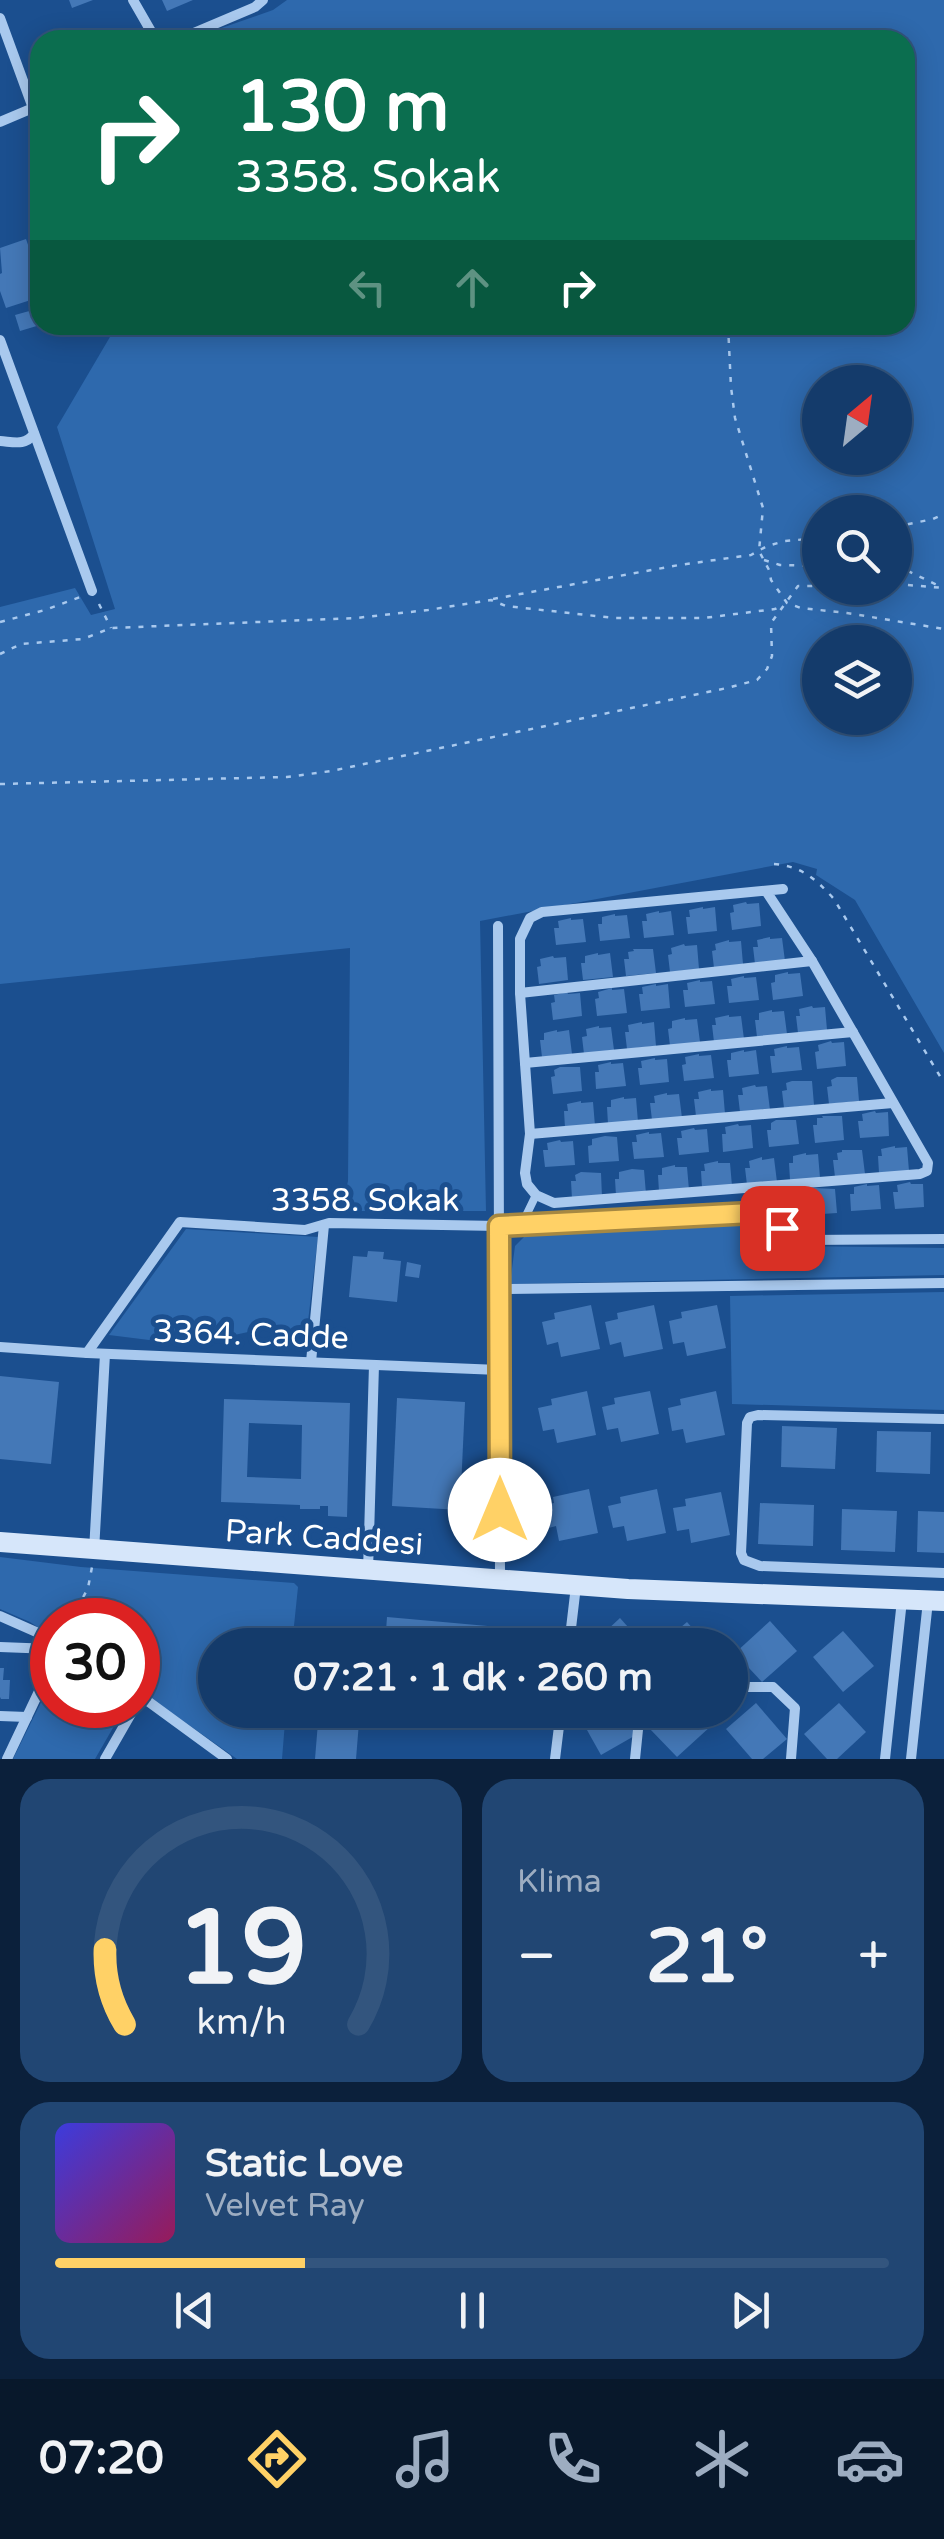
<!DOCTYPE html>
<html lang="tr">
<head>
<meta charset="utf-8">
<style>
	body { margin:0; font-family:"Varela Round",sans-serif; background:#214673; color:#f1f3f6; height:100vh; display:flex; flex-direction:column; font-size:38px; white-space:nowrap }
	* { box-sizing:border-box; margin:0 }
	p { font-size:32px; color:#9dadc1 }
	.icon { flex:none; width:55px; height:55px; fill:none; stroke:currentColor; stroke-width:2; stroke-linecap:round; stroke-linejoin:round }
	.map { position:relative; height:1759px; overflow:hidden }
	.details { display:flex; flex-direction:column; gap:20px; padding:20px; background:#0b203b; flex:1 }
	.details>* { flex:none }
	.guide { position:absolute; left:30px; top:30px; width:885px; height:305px; border-radius:30px; box-shadow:0 5px 25px #0003,0 0 0 2px #33557e; background:#0b6e4f; color:#fff; overflow:hidden }
	.needle { width:65px; rotate:29deg }
	.tools { position:absolute; left:802px; top:365px; display:grid; gap:20px }
	.tools a { display:grid; place-items:center; width:110px; height:110px; border-radius:50%; background:#143b6b; box-shadow:0 5px 25px #0003,0 0 0 2px #33557e; font-size:50px }
	.speed { position:absolute; left:30px; top:1598px; display:flex; gap:20px; font-size:50px; font-weight:700; text-align:center }
	.speed>* { display:grid; place-content:center; width:130px; height:130px; border-radius:50%; background:#143b6b; box-shadow:0 5px 25px #0003,0 0 0 2px #33557e; line-height:1 }
	.speed .limit { border:15px solid #d22; background:#fff; color:#111 }
	.pin { position:absolute; display:grid; place-items:center; width:85px; height:85px; color:#fff; margin:-42px; border-radius:20px; box-shadow:0 5px 15px #0006 }
	.me { position:absolute; width:110px; margin:-55px; rotate:0deg; stroke-linejoin:round; filter:drop-shadow(0 0 8px #0008) }
	.turn { display:flex; align-items:center; gap:35px; height:210px; padding:0 40px; font-size:45px }
	.turn .icon { width:130px; height:130px; stroke-width:2.5 }
	.turn b { display:block; font-size:70px; line-height:85px }
	.lanes { display:flex; align-items:center; height:95px; padding:0 40px; background:#0003; justify-content:center; gap:50px; direction:ltr }
	.lanes .off { opacity:.35 }
	.big { font-size:75px; font-weight:800; line-height:1.1 }
	.details .card { flex:1; display:flex; flex-direction:column; justify-content:center; gap:15px; min-width:0; padding:0 35px; border-radius:30px; background:#214673 }
	.details .dial { align-items:center; gap:0 }
	.dial svg { height:260px; overflow:visible; fill:none; stroke:#33557e; stroke-width:7; stroke-linecap:round; text-anchor:middle }
	.dial text { fill:#f1f3f6; stroke:none }
	.song { display:flex; align-items:center; gap:30px }
	.cover { width:120px; height:120px; border-radius:15px; background:linear-gradient(135deg,hsl(240 70% 55%),hsl(330 70% 35%)) }
	.played { height:10px; border-radius:5px; background:linear-gradient(90deg,#ffd166 30%,#33557e 30%) }
	.keys { display:flex; justify-content:space-around; direction:ltr }
	.heat { display:flex; justify-content:space-between; align-items:center; font-size:55px; direction:ltr }
	.details .tiles { flex:1; display:grid; gap:20px; grid-template-columns:1fr 1fr }
	.card:last-child { grid-column:span 2 }
	.trip { position:absolute; left:198px; top:1628px; width:550px; height:100px; border-radius:50px; background:#143b6b; box-shadow:0 5px 25px #0003,0 0 0 2px #33557e; font-weight:800; line-height:100px; text-align:center }
	.dock { display:flex; height:160px; justify-content:space-around; align-items:center; background:#08182b; color:#9dadc1 }
	.dock .icon { width:70px; height:70px }
	.dock .on { color:#ffd166 }
	.dock b { font-size:45px; color:#f1f3f6 }
	.map>svg:first-child { display:block }
</style>
</head>
<body>
<div class="map">
<svg width="944" height="1759" viewBox="0 0 944 1759">
	<rect width="100%" height="100%" fill="#1b4f8f"/>
	<g fill="#2e69ad" fill-rule="evenodd">
		<path d="M287 0H944V1053L855 900 816 875 817 869 793 862 480 921 486 1211H327L344 1199 348 1181 350 948 0 984V607L75 588 91 615 115 609 57 427 117 325H905V40H187L273 10ZM820 382H895V458H820ZM820 512H895V588H820ZM820 642H895V718H820Z"/>
		<polygon points="738,1222 797,1246 944,1248 944,1275 510,1284 515,1246 531,1230"/>
		<polygon points="186,1229 318,1237 307,1330 257,1330 189,1345 109,1335"/>
		<polygon points="944,1292 944,1410 732,1404 730,1296"/>
		<polygon points="0,1557 81,1567 294,1583 298,1587 292,1645 215,1645 215,1710 286,1710 282,1759 237,1759 138,1689 138,1620 52,1620 52,1629 45,1632 30,1622 0,1609"/>
		<polygon points="52,1680 52,1705 122,1705 125,1707 95,1759 13,1759"/>
	</g>
	<g fill="#4478b7" fill-rule="evenodd">
		<polygon points="69,0 93,0 72,8"/>
		<polygon points="162,0 193,0 167,11"/>
		<polygon points="26,239 40,280 40,297 6,308 0,291 0,274 2,273 0,248"/>
		<polygon points="40,308 40,325 20,331 15,315"/>
		<polygon points="746,902 747,904 759,903 761,926 732,930 730,913 734,912 733,905"/>
		<polygon points="703,907 703,909 715,907 717,931 688,934 686,917 690,917 689,910"/>
		<polygon points="659,911 659,913 671,911 674,935 644,938 642,921 647,921 646,914"/>
		<polygon points="615,914 615,916 627,915 630,938 600,941 598,924 602,924 602,917"/>
		<polygon points="571,918 571,920 583,919 586,942 556,945 554,928 559,928 558,921"/>
		<polygon points="770,937 770,939 782,938 785,961 755,964 753,947 758,947 757,940"/>
		<polygon points="729,940 729,942 741,941 743,964 714,968 712,951 716,950 715,944"/>
		<polygon points="684,944 685,946 697,945 699,969 670,972 668,955 672,954 671,948"/>
		<polygon points="633,949 653,949 656,973 626,976 624,959 629,959 628,952 634,951"/>
		<polygon points="598,953 598,955 610,953 613,977 583,980 581,963 585,963 585,956"/>
		<polygon points="553,956 554,958 566,957 568,980 539,984 537,967 541,966 540,959"/>
		<polygon points="788,972 788,974 800,973 803,996 773,1000 771,983 775,982 775,975"/>
		<polygon points="744,976 744,978 756,977 759,1000 729,1003 727,986 732,986 731,979"/>
		<polygon points="700,980 700,982 712,981 715,1004 685,1007 683,990 688,990 687,983"/>
		<polygon points="656,984 656,986 668,984 670,1008 641,1011 639,994 643,994 642,987"/>
		<polygon points="612,988 612,990 624,989 627,1013 597,1016 595,999 599,998 598,992"/>
		<polygon points="567,992 568,994 580,993 582,1016 553,1020 551,1003 555,1002 554,995"/>
		<polygon points="812,1006 813,1008 825,1007 827,1030 798,1033 796,1016 800,1016 799,1009"/>
		<polygon points="772,1010 772,1012 784,1011 787,1034 757,1037 755,1020 759,1020 759,1013"/>
		<polygon points="729,1015 729,1017 741,1016 744,1039 714,1042 712,1025 716,1025 715,1018"/>
		<polygon points="685,1018 685,1020 697,1019 700,1042 670,1046 668,1029 672,1028 672,1021"/>
		<polygon points="642,1022 642,1024 654,1022 656,1046 627,1049 625,1032 629,1032 628,1025"/>
		<polygon points="599,1026 599,1028 611,1027 614,1050 584,1054 582,1037 587,1036 586,1029"/>
		<polygon points="557,1030 557,1032 569,1030 572,1054 542,1057 540,1040 544,1040 544,1033"/>
		<polygon points="831,1041 832,1043 844,1042 846,1066 817,1069 815,1052 819,1051 818,1045"/>
		<polygon points="787,1046 787,1048 799,1047 802,1070 772,1073 770,1056 775,1056 774,1049"/>
		<polygon points="744,1050 744,1052 756,1050 759,1074 729,1077 727,1060 731,1060 731,1053"/>
		<polygon points="699,1054 699,1056 711,1055 714,1078 684,1081 682,1065 686,1064 685,1057"/>
		<polygon points="655,1058 655,1060 667,1059 669,1082 640,1085 638,1068 642,1068 641,1061"/>
		<polygon points="611,1062 611,1064 623,1063 626,1086 596,1089 595,1072 599,1072 598,1065"/>
		<polygon points="560,1067 580,1067 582,1091 553,1094 551,1077 555,1076 554,1070"/>
		<polygon points="837,1077 857,1077 859,1101 829,1104 827,1087 832,1086 831,1080"/>
		<polygon points="792,1081 812,1081 814,1105 784,1108 782,1091 787,1090 786,1083"/>
		<polygon points="755,1085 756,1087 767,1086 770,1110 740,1112 738,1095 743,1095 742,1088"/>
		<polygon points="711,1089 711,1091 723,1090 725,1114 696,1116 694,1099 699,1099 698,1092"/>
		<polygon points="667,1093 667,1095 679,1094 682,1118 652,1120 650,1103 655,1103 654,1096"/>
		<polygon points="624,1097 624,1099 636,1098 638,1122 608,1124 607,1107 611,1107 611,1100"/>
		<polygon points="581,1101 581,1103 593,1102 595,1126 565,1128 564,1111 568,1111 567,1104"/>
		<polygon points="875,1111 876,1113 888,1112 889,1136 860,1138 858,1121 863,1121 862,1114"/>
		<polygon points="822,1116 842,1116 844,1140 815,1143 813,1125 817,1125 817,1118 823,1118"/>
		<polygon points="776,1120 796,1120 799,1144 769,1147 767,1130 771,1130 771,1123"/>
		<polygon points="738,1124 739,1126 751,1125 753,1148 723,1152 722,1134 726,1134 725,1127"/>
		<polygon points="694,1128 695,1130 707,1129 709,1152 679,1155 677,1138 682,1138 681,1131"/>
		<polygon points="649,1132 649,1134 661,1133 664,1157 634,1159 632,1142 637,1142 636,1135"/>
		<polygon points="605,1136 617,1137 619,1161 589,1163 588,1146 592,1145 592,1139"/>
		<polygon points="560,1140 561,1142 573,1141 575,1165 545,1167 543,1150 548,1150 547,1143"/>
		<polygon points="895,1146 895,1148 907,1147 909,1171 879,1173 878,1156 882,1156 881,1149"/>
		<polygon points="842,1150 862,1150 865,1174 835,1177 833,1160 838,1160 837,1153 842,1152"/>
		<polygon points="806,1153 806,1155 818,1154 820,1178 790,1180 789,1163 793,1163 793,1156"/>
		<polygon points="762,1157 762,1160 774,1158 777,1182 747,1185 745,1168 750,1168 749,1161"/>
		<polygon points="718,1161 718,1163 730,1163 732,1186 702,1188 701,1171 705,1171 704,1164"/>
		<polygon points="675,1165 675,1167 687,1167 689,1190 659,1192 658,1175 662,1175 662,1168"/>
		<polygon points="632,1169 644,1170 646,1194 616,1196 615,1179 619,1179 619,1172"/>
		<polygon points="581,1172 601,1173 602,1197 572,1199 571,1181 576,1181 575,1175"/>
		<polygon points="910,1182 911,1184 923,1184 924,1207 895,1209 893,1192 898,1192 897,1185"/>
		<polygon points="867,1184 867,1186 879,1185 881,1209 851,1211 850,1194 854,1194 854,1187"/>
		<polygon points="815,1188 835,1189 837,1213 807,1215 806,1198 810,1197 809,1190"/>
		<polygon points="368,1251 384,1252 383,1259 401,1261 397,1302 349,1297 353,1256 367,1257"/>
		<polygon points="407,1262 421,1265 419,1278 405,1276"/>
		<polygon points="591,1305 600,1349 561,1357 558,1342 547,1345 542,1322 555,1319 554,1313"/>
		<polygon points="654,1305 663,1349 624,1357 621,1342 610,1345 605,1322 618,1319 617,1313"/>
		<polygon points="717,1305 726,1348 687,1356 684,1342 673,1344 669,1321 682,1318 681,1312"/>
		<polygon points="0,1376 59,1382 51,1464 0,1459"/>
		<polygon points="587,1391 596,1435 557,1443 554,1429 543,1431 538,1408 552,1405 551,1399"/>
		<polygon points="650,1391 659,1434 621,1442 618,1428 607,1430 602,1407 615,1404 614,1398"/>
		<polygon points="716,1391 725,1435 686,1443 683,1429 672,1431 668,1408 681,1405 680,1399"/>
		<polygon points="397,1398 465,1402 460,1510 392,1506"/>
		<path d="M224 1399 350 1403 347 1517 328 1516V1506H320V1509H300V1505L221 1502ZM249 1423 302 1425 301 1479 247 1477Z"/>
		<polygon points="782,1426 837,1428 835,1469 781,1467"/>
		<polygon points="877,1431 931,1432 930,1474 876,1472"/>
		<polygon points="589,1489 598,1533 559,1541 556,1526 545,1529 541,1506 554,1503 553,1497"/>
		<polygon points="657,1489 666,1533 627,1541 624,1526 613,1528 608,1506 621,1503 620,1497"/>
		<polygon points="721,1492 730,1535 691,1543 689,1529 677,1531 673,1508 686,1506 685,1499"/>
		<polygon points="760,1503 814,1505 813,1546 758,1544"/>
		<polygon points="842,1509 897,1511 895,1552 841,1550"/>
		<polygon points="918,1511 944,1512 944,1553 917,1552"/>
		<polygon points="387,1617 511,1628 510,1645 385,1645"/>
		<polygon points="620,1618 644,1645 591,1645"/>
		<polygon points="770,1621 797,1651 762,1682 735,1653"/>
		<polygon points="687,1622 707,1645 660,1645"/>
		<polygon points="843,1631 874,1666 843,1692 813,1657"/>
		<polygon points="0,1668 4,1668 3,1680 10,1680 9,1699 1,1699 0,1697"/>
		<polygon points="756,1703 787,1739 763,1759 752,1759 726,1729"/>
		<polygon points="839,1703 866,1732 837,1759 827,1759 804,1734"/>
		<polygon points="319,1710 360,1710 356,1759 315,1759"/>
		<polygon points="585,1710 621,1710 636,1735 601,1755 578,1714"/>
		<polygon points="669,1710 697,1710 711,1726 677,1757 649,1728"/>
	</g>
	<g fill="none" stroke-linecap="round" stroke-linejoin="round">
		<g stroke="#a9c9ee" stroke-width="2.5" stroke-dasharray="5 8" stroke-linecap="butt">
			<polyline points="728,325 731,387 735,418 763,508 759,551 769,570 771,580 787,603 801,608 847,613 944,629"/>
			<polyline points="895,527 933,519 944,514"/>
			<polyline points="764,560 780,565 820,566"/>
			<polyline points="895,570 906,570 941,587"/>
			<polyline points="895,584 944,588"/>
			<polyline points="493,599 679,565 751,555 767,546 785,541 820,538"/>
			<polyline points="99,604 111,628"/>
			<polyline points="0,622 45,610 80,597"/>
			<polyline points="0,654 21,644 83,639 111,628 356,618 428,610 491,600 506,606 614,618 704,618 775,609 783,605"/>
			<polyline points="0,784 287,777 331,771 727,688 757,680 767,669 772,656 771,623 798,586 820,586"/>
			<path d="M774 864C801 866 816 879 834 899L944 1083"/>
			<polyline points="71,1620 88,1588 92,1567"/>
		</g>
		<polyline stroke="#a9c9ee" stroke-width="8" points="522,1224 536,1195"/>
		<g stroke="#a9c9ee" stroke-width="10">
			<polyline points="133,0 156,40"/>
			<polyline points="0,18 33,108"/>
			<polyline points="177,40 255,7 263,0"/>
			<polyline points="0,122 40,105"/>
			<polyline points="0,340 92,591"/>
			<path d="M0 441C14 442 25 446 34 434"/>
			<polyline points="766,891 812,961 928,1163 927,1171 920,1174 554,1203 536,1195 527,1184 525,1173 530,1134 520,993 520,939 530,918 542,912 783,889"/>
			<polyline points="498,926 500,1580"/>
			<polyline points="520,993 812,961"/>
			<polyline points="525,1063 853,1032"/>
			<polyline points="530,1134 893,1103"/>
			<polyline points="499,1289 944,1283"/>
			<polyline points="0,1347 87,1353 499,1370"/>
			<path d="M87 1353 180 1222 305 1230 329 1223 499 1226 746 1213C769 1215 784 1234 806 1240L944 1239"/>
			<polyline points="311,1362 324,1225"/>
			<polyline points="944,1419 758,1415 750,1417 747,1423 741,1553 744,1560 760,1566 944,1573"/>
			<polyline points="94,1551 105,1354"/>
			<polyline points="368,1571 374,1365"/>
			<polyline points="0,1616 52,1639"/>
			<polyline points="569,1645 576,1586"/>
			<polyline points="0,1647 52,1649"/>
			<polyline points="730,1687 773,1687 795,1708 791,1759"/>
			<polyline points="138,1694 227,1759"/>
			<polyline points="0,1716 27,1717"/>
			<polyline points="7,1759 52,1664"/>
			<polyline points="105,1759 136,1705"/>
			<polyline points="555,1759 561,1710"/>
			<polyline points="635,1759 640,1710"/>
			<polyline points="885,1759 902,1600"/>
			<polyline points="911,1759 928,1601"/>
		</g>
		<polyline stroke="#d6e6fa" stroke-width="20" points="0,1542 628,1589 944,1601"/>
	</g>
	<g fill="none" stroke-linecap="round" stroke-linejoin="round">
		<defs>
			<polyline id="route" points="500,1510 499,1226 752,1213 782,1228"/>
		</defs>
		<use href="#route" stroke="#a68842" stroke-width="25"/>
		<use href="#route" stroke="#ffd166" stroke-width="18"/>
	</g>
	<g text-anchor="middle" dominant-baseline="central" stroke-width="10" stroke-linejoin="round" paint-order="stroke">
		<g font-size="32" fill="#fff" stroke="#1b4f8f">
			<text x="365" y="1201">3358. Sokak</text>
			<text transform="translate(251 1335) rotate(2)">3364. Cadde</text>
			<text transform="translate(324 1538) rotate(4)">Park Caddesi</text>
		</g>
	</g>
</svg>
<div class="tools">
<a><svg class="needle" viewBox="-14 -14 28 28"><path d="M0-13l5 13h-10z" fill="#e53935"/><path d="M0 13l5-13h-10z" fill="#9dadc1"/></svg></a>
<a><svg class="icon" aria-label="search" viewBox="0 0 24 24"><circle cx="10" cy="10" r="6"/><path d="M15 15l6 6"/></svg></a>
<a><svg class="icon" aria-label="layers" viewBox="0 0 24 24"><path d="M12 4l9 5-9 5-9-5zM3 14l9 5 9-5"/></svg></a>
</div>
<div class="speed"><div class="limit">30</div></div>
<div class="pin" style="left:782px;top:1228px;background:#d93025"><svg class="icon" aria-label="arrive" viewBox="0 0 24 24"><path d="M6 21V4h12l-3 4 3 4H6"/></svg></div>
<svg class="me" style="left:500px;top:1510px" viewBox="-20 -20 40 40"><circle r="19" fill="#fff"/><path d="M0-13L10 11 0 6-10 11z" fill="#ffd166"/></svg>
<div class="trip">07:21 · 1 dk · 260 m</div>
<div class="guide">
<div class="turn"><svg class="icon" aria-label="right" viewBox="0 0 24 24"><path d="M7 20v-9h11M14 6l5 5-5 5"/></svg><div><b>130 m</b>3358. Sokak</div></div>
<div class="lanes"><svg class="icon off" aria-label="left" viewBox="0 0 24 24"><path d="M17 20v-9H6M10 6l-5 5 5 5"/></svg><svg class="icon off" aria-label="ahead" viewBox="0 0 24 24"><path d="M12 20V5M6 11l6-6 6 6"/></svg><svg class="icon" aria-label="right" viewBox="0 0 24 24"><path d="M7 20v-9h11M14 6l5 5-5 5"/></svg></div>
</div>
</div>
<section class="details">
<div class="tiles">
<div class="card dial"><svg viewBox="0 0 100 80">
<path d="M14 69A42 42 0 1 1 86 69"/>
<path d="M14 69A42 42 0 0 1 8 46" stroke="#ffd166"/>
<text x="50" y="56" font-size="32" font-weight="700">19</text>
<text x="50" y="72" font-size="11">km/h</text>
</svg></div>
<div class="card"><p>Klima</p>
<div class="heat"><a>−</a><b class="big">21°</b><a>+</a></div>
</div>
<div class="card">
<div class="song"><i class="cover"></i><div><b>Static Love</b><p>Velvet Ray</p></div></div>
<div class="played"></div>
<div class="keys"><svg class="icon" aria-label="previous" viewBox="0 0 24 24"><path d="M18 5L8 12l10 7zM5 5v14"/></svg><svg class="icon" aria-label="pause" viewBox="0 0 24 24"><path d="M8 5v14M16 5v14"/></svg><svg class="icon" aria-label="next" viewBox="0 0 24 24"><path d="M6 5l10 7-10 7zM19 5v14"/></svg></div>
</div>
</div>
</section>
<nav class="dock">
<b>07:20</b>
<svg class="icon on" aria-label="directions" viewBox="0 0 24 24"><path d="M12 3l9 9-9 9-9-9zM9 14v-3h6M13 9l2 2-2 2"/></svg>
<svg class="icon" aria-label="music" viewBox="0 0 24 24"><path d="M9 18V5l10-2v13"/><circle cx="6" cy="18" r="3"/><circle cx="16" cy="16" r="3"/></svg>
<svg class="icon" aria-label="phone" viewBox="0 0 24 24"><path d="M5 4h4l2 5-3 2q2 4 5 5l2-3 5 2v4C11 20 4 13 5 4z"/></svg>
<svg class="icon" aria-label="climate" viewBox="0 0 24 24"><path d="M12 3v18M4 7l16 10M4 17L20 7"/></svg>
<svg class="icon" aria-label="car" viewBox="0 0 24 24"><path d="M5 17H2v-5l4-1 3-4h7l3 4 3 1v5h-3M9 17h6M6 11h13"/><circle cx="7" cy="17" r="2"/><circle cx="17" cy="17" r="2"/></svg>
</nav>
</body>
</html>
